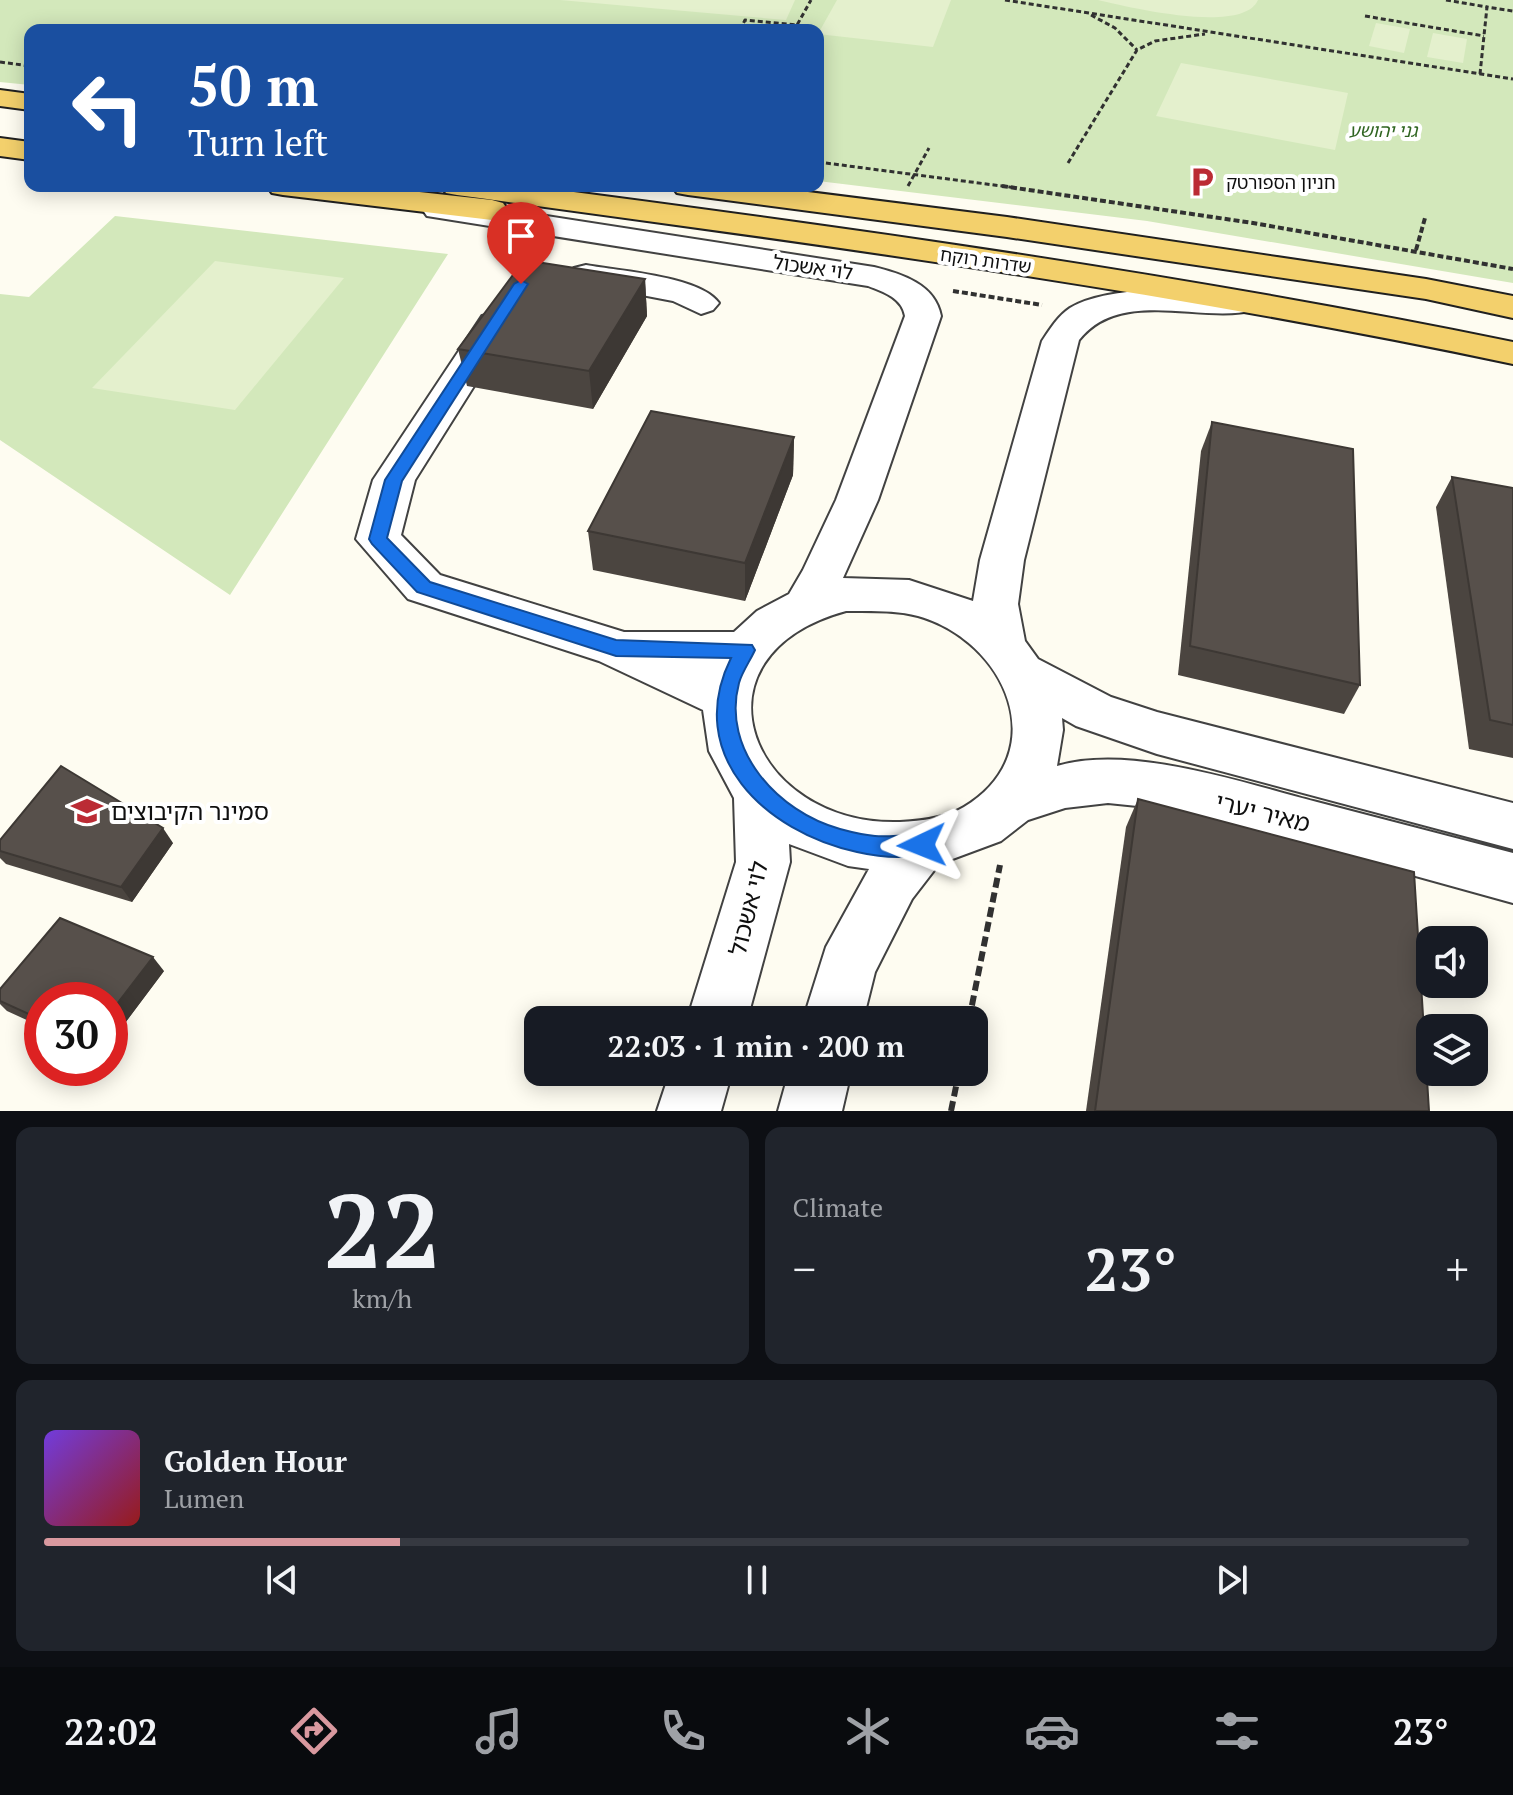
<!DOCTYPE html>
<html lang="en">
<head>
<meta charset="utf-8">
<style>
	body { margin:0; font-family:"PT Serif","Noto Sans Hebrew",serif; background:#20242c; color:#f1f3f6; height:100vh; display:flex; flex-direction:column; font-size:30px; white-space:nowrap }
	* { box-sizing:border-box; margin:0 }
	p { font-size:26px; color:#9ea1a6 }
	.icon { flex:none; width:44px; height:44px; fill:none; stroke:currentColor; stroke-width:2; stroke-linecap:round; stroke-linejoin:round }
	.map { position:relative; height:1111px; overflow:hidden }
	.panel { display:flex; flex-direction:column; gap:16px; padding:16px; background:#0d0f14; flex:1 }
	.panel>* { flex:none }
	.top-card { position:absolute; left:24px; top:24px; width:800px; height:168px; border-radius:16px; box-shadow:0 4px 20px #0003; background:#1a4fa0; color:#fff; overflow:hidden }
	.buttons { position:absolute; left:1416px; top:926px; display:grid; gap:16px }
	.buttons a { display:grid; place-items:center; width:72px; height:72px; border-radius:16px; background:#171b24; box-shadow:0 4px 20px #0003; font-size:40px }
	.speed { position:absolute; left:24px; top:982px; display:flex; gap:16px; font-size:40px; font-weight:700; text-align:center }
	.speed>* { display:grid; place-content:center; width:104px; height:104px; border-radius:50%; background:#171b24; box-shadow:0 4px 20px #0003; line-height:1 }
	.speed .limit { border:12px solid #d22; background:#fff; color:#111 }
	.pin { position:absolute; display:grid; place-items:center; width:68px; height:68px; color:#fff; margin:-82px -34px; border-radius:50% 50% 50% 0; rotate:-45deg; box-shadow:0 0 8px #0007 }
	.pin .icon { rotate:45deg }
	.me { position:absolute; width:88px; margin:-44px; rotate:268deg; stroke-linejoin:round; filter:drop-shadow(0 0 6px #0008) }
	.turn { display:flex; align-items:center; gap:28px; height:168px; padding:0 32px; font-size:36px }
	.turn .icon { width:104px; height:104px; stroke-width:2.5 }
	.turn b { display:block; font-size:56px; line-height:68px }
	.big { font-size:60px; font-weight:800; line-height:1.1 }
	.panel .widget { flex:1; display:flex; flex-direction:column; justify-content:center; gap:12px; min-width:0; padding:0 28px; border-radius:16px; background:#20242c }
	.panel .dial { align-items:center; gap:0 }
	.dial b { font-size:104px; line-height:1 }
	.song { display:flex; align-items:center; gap:24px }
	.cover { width:96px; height:96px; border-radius:12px; background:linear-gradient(135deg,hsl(260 70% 55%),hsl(0 70% 35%)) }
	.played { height:8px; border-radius:4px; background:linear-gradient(90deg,#d9999f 25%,#363941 25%) }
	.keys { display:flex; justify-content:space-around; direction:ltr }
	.heat { display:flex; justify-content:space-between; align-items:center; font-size:44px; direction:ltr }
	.panel .tiles { flex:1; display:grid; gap:16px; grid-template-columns:1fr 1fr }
	.widget:last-child { grid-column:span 2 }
	.trip { position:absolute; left:524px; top:1006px; width:464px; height:80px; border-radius:16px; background:#171b24; box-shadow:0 4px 20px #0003; font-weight:800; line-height:80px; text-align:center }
	.menu { display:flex; height:128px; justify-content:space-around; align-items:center; background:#090b0e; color:#9ea1a6 }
	.menu .icon { width:56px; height:56px }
	.menu .selected { color:#d9999f }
	.menu b { font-size:36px; color:#f1f3f6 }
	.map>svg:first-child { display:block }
</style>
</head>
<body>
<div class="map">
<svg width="1513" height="1111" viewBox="0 0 1513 1111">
	<rect width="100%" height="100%" fill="#fefcf1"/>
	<g fill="#d3e8bb">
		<polygon points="0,0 1513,0 1513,283 1147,221 818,181 818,30 30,30 30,85 0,82"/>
		<polygon points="115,216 448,254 230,595 0,440 0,294 29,297"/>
	</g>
	<g fill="#e4f0cd">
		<polygon points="560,0 795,0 786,20"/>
		<polygon points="837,0 951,0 933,47 818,34"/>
		<path d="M1098 0H1258C1243 35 1128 7 1098 0Z"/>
		<polygon points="1376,23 1410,29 1404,53 1369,46"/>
		<polygon points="1433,33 1467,39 1463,63 1427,57"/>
		<polygon points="1181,63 1348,93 1335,150 1156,116"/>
		<polygon points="215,261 344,278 235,410 92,388"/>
	</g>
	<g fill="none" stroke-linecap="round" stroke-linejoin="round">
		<defs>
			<g id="minor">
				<path d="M438 199 874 267C902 274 935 284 941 316L878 500 843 578 909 580 973 601 980 560 1042 341C1050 329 1058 316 1070 308 1107 285 1214 285 1255 296L1261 303 1255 310C1200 324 1121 287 1079 340L1024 560 1018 604 1025 641 1038 659 1111 697 1157 712 1513 803V849L1157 754 1076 726 1062 718 1063 730 1057 766C1131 744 1243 783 1317 802 1382 819 1448 836 1513 853V903L1253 831 1157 808 1108 803 1065 808 1028 820 1001 841 939 864 912 899 875 972 863 1020H803L826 947 869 869 848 866 789 844 790 862 747 1020H687L736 862 734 798 709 751 703 710 599 661 408 599 356 539 373 480 482 316 495 313 508 316 513 324 415 480 401 535 440 575 624 632H734L757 611 789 594 803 570 836 500 905 316C902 298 884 292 868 286L427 216 422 209 427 202ZM846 611C870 611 895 610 918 616 1006 641 1055 752 964 807 946 818 922 821 900 822 751 827 682 656 846 611Z"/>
				<path d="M586 265C619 271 700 276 719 303L713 310 701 314 673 301 574 282 569 275 574 268Z"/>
				<polygon points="670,1072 732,1072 721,1111 657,1111"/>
				<polygon points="789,1072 851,1072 842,1111 778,1111"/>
			</g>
			<g id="major">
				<polygon points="0,90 30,94 30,110 0,106"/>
				<polygon points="0,138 30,142 30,160 0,156"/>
				<polygon points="267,186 365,186 492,200 503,203 508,210 503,217 492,220 283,195 272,193"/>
				<path d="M441 186H528C858 229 1187 275 1513 342V364C1164 290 811 243 457 195L446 193Z"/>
				<polygon points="672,186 761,186 1007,217 1426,279 1513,296 1513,318 1426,299 1007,237 688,195 677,193"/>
			</g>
		</defs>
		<use href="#minor" stroke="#424242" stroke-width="4"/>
		<use href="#major" stroke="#202020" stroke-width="4"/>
		<g stroke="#313131" stroke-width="3" stroke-dasharray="5 3" stroke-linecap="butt">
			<polyline points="1005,0 1513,79"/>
			<polyline points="1446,0 1487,7"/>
			<polyline points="1091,15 1115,28 1137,50"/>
			<polyline points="1365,16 1484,36"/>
			<polyline points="740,30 745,20 797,25 811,0"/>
			<polyline points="0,62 30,66"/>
			<polyline points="1480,74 1487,7 1513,11"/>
			<polyline points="818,162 1017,188"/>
			<polyline points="1068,163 1137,50 1155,41 1205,34"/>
			<polyline points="908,186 929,148"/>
		</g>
		<g stroke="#313131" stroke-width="4" stroke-dasharray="6 3" stroke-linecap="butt">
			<polyline points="1002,186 1253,223 1513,269"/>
			<polyline points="1416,250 1425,218"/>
			<polyline points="953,291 1042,305"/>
		</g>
		<g stroke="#313131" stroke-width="6" stroke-dasharray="10 5" stroke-linecap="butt">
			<polyline points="969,1020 1000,865"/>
			<polyline points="951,1111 959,1072"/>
		</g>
		<use href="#minor" fill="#fff" fill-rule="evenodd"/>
		<use href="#major" fill="#f3d06c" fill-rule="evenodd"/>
	</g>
	<g fill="#4b4540">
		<polygon points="645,279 647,316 593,409 467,386 458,349"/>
		<polygon points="1212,422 1360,685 1344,714 1178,675 1201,451"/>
		<polygon points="794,437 793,475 745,601 593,570 588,531"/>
		<polygon points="1452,477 1513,488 1513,758 1469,749 1436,507"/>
		<polygon points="1138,799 1429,1111 1086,1111 1126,827"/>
		<polygon points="0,840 173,843 132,902 6,864 0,858"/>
		<polygon points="164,971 110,1043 110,1000 42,1000 42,1027 7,1011 0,1004 0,989"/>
	</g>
	<g fill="#3d3834">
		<polygon points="645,279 647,316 593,409 589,371"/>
		<polygon points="794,437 793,475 745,601 745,563"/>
		<polygon points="163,828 173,843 132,902 121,887"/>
		<polygon points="153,957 164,971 110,1043 110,1013"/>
	</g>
	<g fill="#57504b" stroke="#3d3834" stroke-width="2">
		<polygon points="524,260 645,279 589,371 458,349"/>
		<polygon points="651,411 794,437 745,563 588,531"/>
		<polygon points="1212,422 1353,449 1360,685 1190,646"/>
		<polygon points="1452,477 1513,488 1513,725 1490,720"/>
		<polygon points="61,766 163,828 121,887 0,851 0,840"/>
		<polygon points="1138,799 1414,872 1429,1111 1095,1111"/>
		<polygon points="60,918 153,957 110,1013 110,1000 42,1000 42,1020 0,1001 0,989"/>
	</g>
	<path fill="#1a73e8" stroke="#114b97" stroke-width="2" d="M521 280 528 284 402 481 387 538 430 582 616 640 752 645 755 650C750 661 742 672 739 683 721 750 778 812 840 829 851 832 864 835 875 836 893 838 913 832 930 838L933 845 930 852C908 860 879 857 857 852 765 832 683 755 731 658L616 656 417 592 372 544 369 539 385 480 514 284Z"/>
	<defs>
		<symbol id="parking-bare" viewBox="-9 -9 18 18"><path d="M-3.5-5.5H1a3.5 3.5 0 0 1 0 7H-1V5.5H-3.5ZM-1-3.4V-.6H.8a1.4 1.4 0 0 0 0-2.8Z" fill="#bb2b34" stroke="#fff" stroke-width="2.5" paint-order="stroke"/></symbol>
		<symbol id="university-bare" viewBox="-9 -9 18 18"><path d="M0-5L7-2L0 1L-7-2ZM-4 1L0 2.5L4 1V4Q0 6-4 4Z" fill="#bb2b34" stroke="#fff" stroke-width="2.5" paint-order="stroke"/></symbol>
	</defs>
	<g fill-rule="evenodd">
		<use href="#parking-bare" x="1180" y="160" width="44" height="44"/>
		<use href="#university-bare" x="65" y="789" width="44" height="44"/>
	</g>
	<g text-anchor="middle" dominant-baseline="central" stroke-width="8" stroke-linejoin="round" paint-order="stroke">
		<g font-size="18" font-style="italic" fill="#306521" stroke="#fff">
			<text x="1383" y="130">גני יהושע</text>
		</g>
		<g font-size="18" fill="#0f0f0f" stroke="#fff" text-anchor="start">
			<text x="1226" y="182">חניון הספורטק</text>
		</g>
		<g font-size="18" fill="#0f0f0f" stroke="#fff">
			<text transform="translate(986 260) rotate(8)">שדרות רוקח</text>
		</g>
		<g font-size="20" fill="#0f0f0f" stroke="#fff">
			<text transform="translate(813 267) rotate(8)">לוי אשכול</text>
		</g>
		<g font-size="24" fill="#0f0f0f" stroke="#fff" text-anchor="start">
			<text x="111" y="811">סמינר הקיבוצים</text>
		</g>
		<g font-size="24" fill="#0f0f0f" stroke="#fff">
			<text transform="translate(1263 812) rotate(14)">מאיר יערי</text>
			<text transform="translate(748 908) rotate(-76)">לוי אשכול</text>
		</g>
	</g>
</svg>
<div class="buttons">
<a><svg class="icon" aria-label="sound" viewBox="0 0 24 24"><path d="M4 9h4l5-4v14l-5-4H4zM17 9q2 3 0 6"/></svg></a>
<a><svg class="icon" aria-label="layers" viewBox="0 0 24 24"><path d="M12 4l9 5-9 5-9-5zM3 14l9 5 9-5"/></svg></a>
</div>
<div class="speed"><div class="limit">30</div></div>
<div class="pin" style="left:521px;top:284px;background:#d93025"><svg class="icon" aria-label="arrive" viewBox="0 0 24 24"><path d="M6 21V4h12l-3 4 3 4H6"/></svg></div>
<svg class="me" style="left:922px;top:845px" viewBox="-20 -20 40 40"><path d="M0-17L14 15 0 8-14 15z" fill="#1a73e8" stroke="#fff" stroke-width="4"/></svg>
<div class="trip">22:03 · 1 min · 200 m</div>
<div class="top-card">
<div class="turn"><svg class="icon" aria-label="left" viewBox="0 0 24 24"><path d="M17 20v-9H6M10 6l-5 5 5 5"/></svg><div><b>50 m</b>Turn left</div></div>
</div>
</div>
<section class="panel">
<div class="tiles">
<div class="widget dial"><b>22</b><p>km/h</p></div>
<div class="widget"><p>Climate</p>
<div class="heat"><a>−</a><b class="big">23°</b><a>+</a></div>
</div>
<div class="widget">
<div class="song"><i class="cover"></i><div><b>Golden Hour</b><p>Lumen</p></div></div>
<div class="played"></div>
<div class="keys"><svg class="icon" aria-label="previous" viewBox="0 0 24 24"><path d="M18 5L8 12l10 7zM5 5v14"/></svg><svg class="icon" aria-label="pause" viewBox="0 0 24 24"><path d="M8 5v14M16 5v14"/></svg><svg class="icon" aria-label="next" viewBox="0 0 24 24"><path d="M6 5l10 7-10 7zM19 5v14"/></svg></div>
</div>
</div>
</section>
<nav class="menu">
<b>22:02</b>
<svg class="icon selected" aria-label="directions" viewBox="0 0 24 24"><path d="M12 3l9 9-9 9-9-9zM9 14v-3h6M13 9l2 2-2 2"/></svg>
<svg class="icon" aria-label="music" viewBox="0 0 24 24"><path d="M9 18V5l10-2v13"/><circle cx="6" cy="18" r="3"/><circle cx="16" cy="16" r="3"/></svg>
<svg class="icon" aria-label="phone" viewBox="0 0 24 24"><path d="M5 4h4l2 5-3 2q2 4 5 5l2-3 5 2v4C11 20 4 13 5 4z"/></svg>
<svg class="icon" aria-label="climate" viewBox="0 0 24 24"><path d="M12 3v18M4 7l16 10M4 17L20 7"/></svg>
<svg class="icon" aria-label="car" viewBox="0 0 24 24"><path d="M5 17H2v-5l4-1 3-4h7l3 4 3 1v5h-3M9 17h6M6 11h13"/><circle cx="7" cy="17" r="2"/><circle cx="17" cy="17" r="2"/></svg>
<svg class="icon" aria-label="filters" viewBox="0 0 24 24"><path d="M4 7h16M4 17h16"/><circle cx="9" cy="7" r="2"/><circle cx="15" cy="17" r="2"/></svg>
<b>23°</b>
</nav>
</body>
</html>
